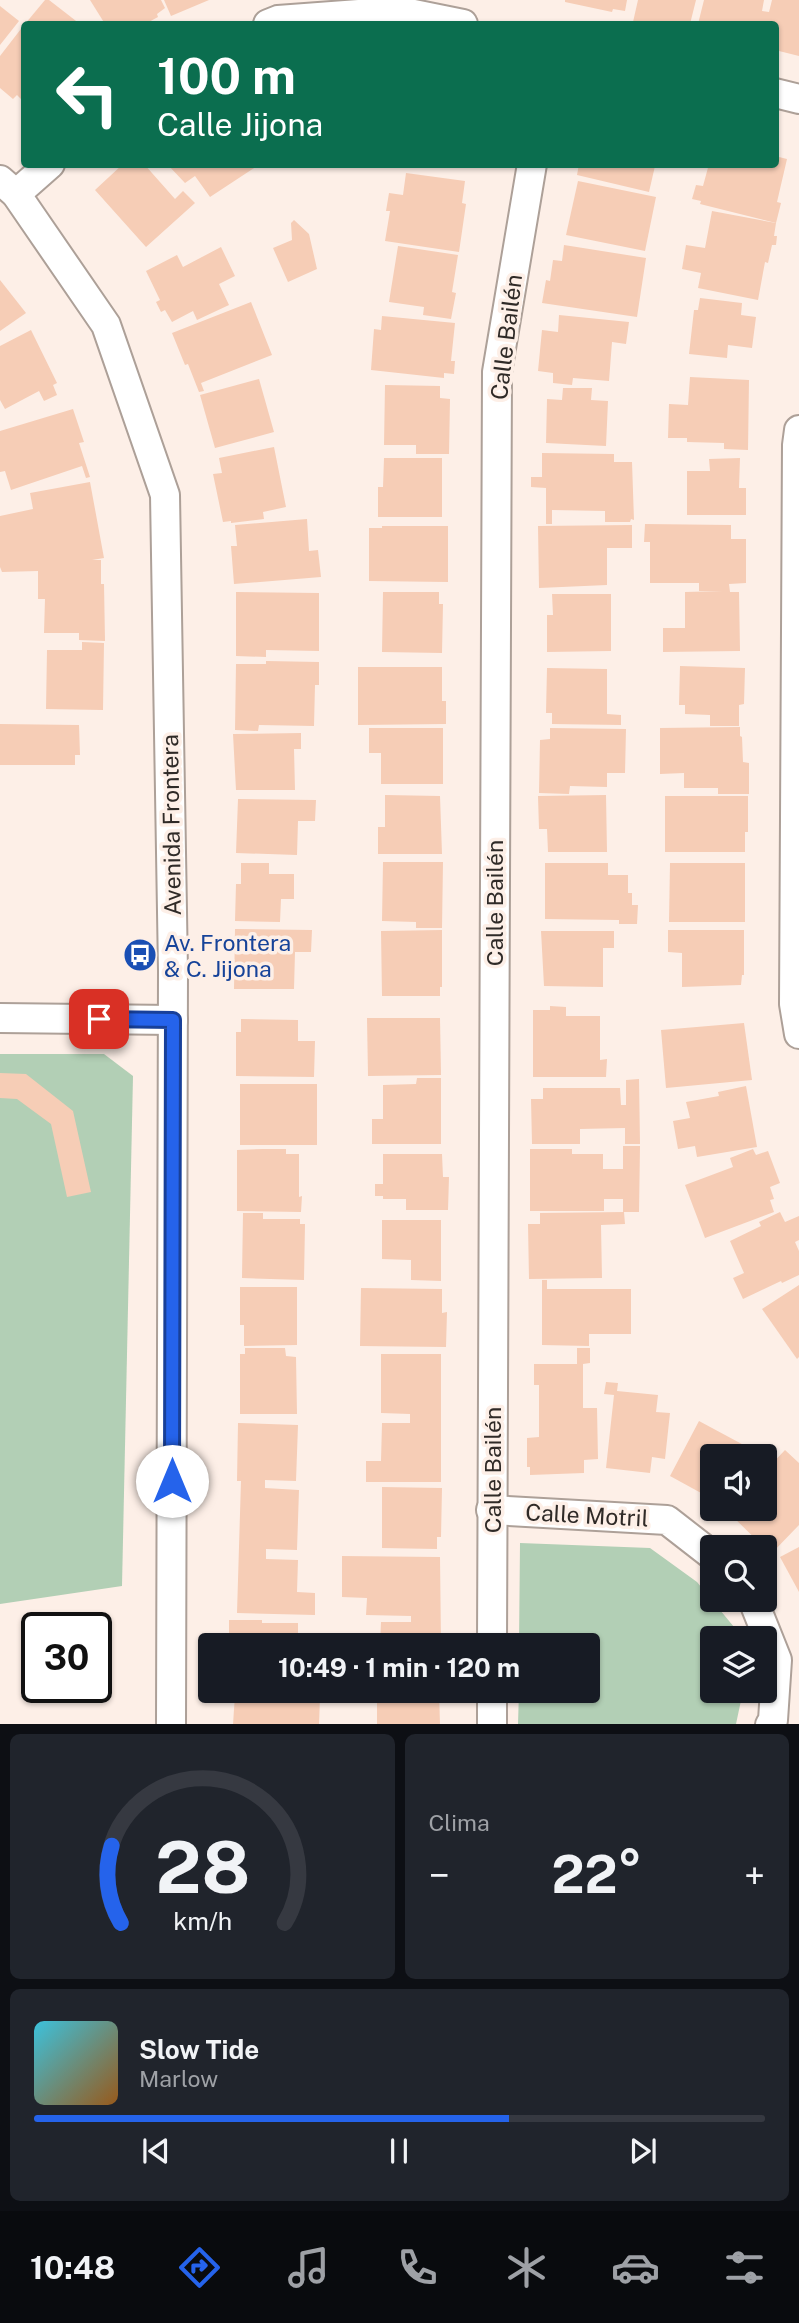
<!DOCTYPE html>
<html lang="es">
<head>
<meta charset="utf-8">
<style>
	body { margin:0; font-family:"Public Sans",sans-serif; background:#20242c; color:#f1f3f6; height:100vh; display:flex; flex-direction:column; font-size:26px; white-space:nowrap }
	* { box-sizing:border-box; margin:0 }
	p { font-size:23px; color:#9ea1a6 }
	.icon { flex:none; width:38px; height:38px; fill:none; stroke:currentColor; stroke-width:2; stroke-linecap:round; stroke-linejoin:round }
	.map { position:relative; height:1724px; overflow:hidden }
	.sheet { display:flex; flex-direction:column; gap:10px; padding:10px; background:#0d0f14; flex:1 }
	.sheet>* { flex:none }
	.hud { position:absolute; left:21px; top:21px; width:758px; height:147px; border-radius:7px; box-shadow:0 2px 5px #0004; background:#0b6e4f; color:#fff; overflow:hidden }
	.buttons { position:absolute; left:700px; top:1444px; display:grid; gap:14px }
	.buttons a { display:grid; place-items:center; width:77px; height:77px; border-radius:7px; background:#171b24; box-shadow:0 2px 5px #0004; font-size:35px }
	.speed { position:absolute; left:21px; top:1612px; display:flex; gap:14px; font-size:35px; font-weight:700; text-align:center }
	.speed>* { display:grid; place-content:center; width:91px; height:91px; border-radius:50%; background:#171b24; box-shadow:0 2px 5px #0004; line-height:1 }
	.speed .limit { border:4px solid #111; border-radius:10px; background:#fff; color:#111 }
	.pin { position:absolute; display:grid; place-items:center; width:60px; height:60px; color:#fff; margin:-30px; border-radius:14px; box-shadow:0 4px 10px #0006 }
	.me { position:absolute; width:77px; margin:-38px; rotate:0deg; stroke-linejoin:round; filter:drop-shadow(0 0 5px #0008) }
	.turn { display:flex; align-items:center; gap:24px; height:147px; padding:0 21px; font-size:32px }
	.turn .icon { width:91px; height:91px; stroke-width:2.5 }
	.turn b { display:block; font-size:49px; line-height:60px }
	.big { font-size:52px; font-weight:700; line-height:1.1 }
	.sheet .widget { flex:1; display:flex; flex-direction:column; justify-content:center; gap:10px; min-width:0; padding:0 24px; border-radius:10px; background:#20242c }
	.sheet .dial { align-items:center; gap:0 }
	.dial svg { height:182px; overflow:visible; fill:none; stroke:#363941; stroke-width:7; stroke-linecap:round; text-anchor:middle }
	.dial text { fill:#f1f3f6; stroke:none }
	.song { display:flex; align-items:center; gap:21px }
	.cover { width:84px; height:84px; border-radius:10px; background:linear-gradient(135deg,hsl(190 70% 55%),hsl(30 70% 35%)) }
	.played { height:7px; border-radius:4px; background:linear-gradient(90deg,#2563eb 65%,#363941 65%) }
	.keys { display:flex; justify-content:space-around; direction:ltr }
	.heat { display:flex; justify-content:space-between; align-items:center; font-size:38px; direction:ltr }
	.sheet .tiles { flex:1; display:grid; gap:10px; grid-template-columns:1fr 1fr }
	.widget:last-child { grid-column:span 2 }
	.trip { position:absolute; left:198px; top:1633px; width:402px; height:70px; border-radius:7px; background:#171b24; box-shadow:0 2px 5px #0004; font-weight:700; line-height:70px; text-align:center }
	.menu { display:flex; height:112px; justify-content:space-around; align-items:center; background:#090b0e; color:#9ea1a6 }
	.menu .icon { width:49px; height:49px }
	.menu .current { color:#2563eb }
	.menu b { font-size:32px; color:#f1f3f6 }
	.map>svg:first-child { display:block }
</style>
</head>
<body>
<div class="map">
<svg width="799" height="1725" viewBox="0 0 799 1725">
	<rect width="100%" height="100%" fill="#fdefe7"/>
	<g fill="#b2cfb5">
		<polygon points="0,1054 104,1054 133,1076 122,1586 0,1604"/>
		<polygon points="520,1543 650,1548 697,1582 734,1627 736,1638 712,1638 712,1690 743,1691 736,1724 518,1724 519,1691 588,1690 588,1645 519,1645"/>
	</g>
	<g fill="#f6cdb6">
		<polygon points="45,0 49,0 80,24 25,24"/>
		<polygon points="90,0 161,0 165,8 157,14 158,17 145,24 105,24"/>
		<polygon points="164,0 209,0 171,16"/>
		<polygon points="565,0 627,0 625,11 613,9 612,12 565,2"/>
		<polygon points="638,0 696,0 690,24 643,24 633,22"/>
		<polygon points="704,0 764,0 762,11 769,12 772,0 799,0 799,56 775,50 775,24 698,24"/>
		<polygon points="0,6 19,21 0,45"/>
		<polygon points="24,25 24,102 17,95 13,99 0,88 0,56"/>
		<polygon points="775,156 787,159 777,202 781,203 776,223 700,204 701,201 692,199 696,185 703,186 709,164 775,164"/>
		<polygon points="123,164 144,164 175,199 183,191 195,203 146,247 95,190"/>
		<polygon points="167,164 260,164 210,197 195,176 185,183"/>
		<polygon points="579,164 650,164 655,166 649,192 577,175"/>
		<polygon points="406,173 465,181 462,203 466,204 459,252 385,241 390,211 386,211 389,193 403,195"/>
		<polygon points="578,181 656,197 645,251 566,235"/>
		<polygon points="712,211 776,223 774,236 777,236 776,245 772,245 768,263 765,262 758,300 698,288 701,273 682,269 686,245 705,248"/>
		<polygon points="294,220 309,234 317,269 288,282 273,248 292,240 291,223"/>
		<polygon points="564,245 646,258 637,317 542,303 546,280 550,281 553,260 562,261"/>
		<polygon points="398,246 458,255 452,292 456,293 451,319 423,315 424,307 389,302"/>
		<polygon points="221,247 235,276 219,284 229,305 197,320 193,311 172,322 165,310 161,312 156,302 160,300 146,271 177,255 183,267"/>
		<polygon points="0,280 26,313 0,331"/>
		<polygon points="700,298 742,303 741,315 756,317 752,348 728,345 727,358 689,354 694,310 698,310"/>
		<polygon points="251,302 272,355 201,383 204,391 199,392 188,364 185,365 172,333"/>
		<polygon points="559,315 629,322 626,344 612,342 609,381 573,378 572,385 553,383 553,373 538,371 542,330 558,332"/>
		<polygon points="382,316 455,323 451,361 455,361 454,374 444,373 444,378 371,370 374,329 381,330"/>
		<polygon points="31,330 57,383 53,385 57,395 44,401 39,391 5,409 0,400 0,346"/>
		<polygon points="690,377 749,380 748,450 724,449 724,443 687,442 687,438 668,438 669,404 688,405"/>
		<polygon points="259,379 274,432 215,448 200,395"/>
		<polygon points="385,385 440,386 440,398 450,399 449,454 416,454 416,445 384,445"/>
		<polygon points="563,388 592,388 591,400 608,401 606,446 546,443 547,399 562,400"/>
		<polygon points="73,409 84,442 79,443 90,477 86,478 82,466 11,490 5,471 0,472 0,431"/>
		<polygon points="274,447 286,507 263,512 264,519 231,523 231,521 223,522 213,474 222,473 219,458"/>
		<polygon points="542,453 614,454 614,462 632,462 634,520 631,519 630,522 605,522 605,511 552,510 552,524 546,524 546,488 531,487 531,477 542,477"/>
		<polygon points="384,458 442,458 442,517 378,517 378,487 383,487"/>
		<polygon points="740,458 739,488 746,488 746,515 687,515 687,471 710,471 709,459"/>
		<polygon points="90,482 104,558 92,560 101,560 101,584 104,584 105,641 79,640 79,633 44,633 45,599 38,599 38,571 2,572 0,567 0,516 33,509 30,493"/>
		<polygon points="307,519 309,551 318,550 321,577 234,584 231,546 237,546 235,525"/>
		<polygon points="645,524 731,525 731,539 746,539 746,583 729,584 730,592 739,592 740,651 663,652 663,628 685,628 685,592 723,591 699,591 699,583 650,583 650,542 644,542"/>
		<polygon points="632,525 632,548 607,548 607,585 539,588 538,526"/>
		<polygon points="382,526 448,526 448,582 369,581 369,528 382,528"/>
		<polygon points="236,592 319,593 319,651 266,650 266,657 236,656"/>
		<polygon points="383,592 439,592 439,604 443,604 442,653 382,652"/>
		<polygon points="552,594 611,594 611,651 547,652 547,615 553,615"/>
		<polygon points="82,642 104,643 103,710 46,709 47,650 82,650"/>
		<polygon points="266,661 319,662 319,685 315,685 314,726 259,725 258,731 235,730 236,664 266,664"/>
		<polygon points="680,666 745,668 744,704 739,705 739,726 710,726 710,715 685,714 685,705 679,705"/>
		<polygon points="358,667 442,667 442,701 446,701 446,724 358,725"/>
		<polygon points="547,668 607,669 607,714 621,715 621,725 552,724 552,713 546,713"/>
		<polygon points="0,724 79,725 80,755 75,755 75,765 0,765"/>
		<polygon points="740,727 740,736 742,737 743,762 749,763 749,794 718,794 718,788 684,788 684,773 660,774 660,728"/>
		<polygon points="369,728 443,728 443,784 381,784 381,753 369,753"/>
		<polygon points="550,728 626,729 625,773 607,773 607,787 570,786 569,794 539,793 540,740 550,739"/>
		<polygon points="301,733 301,749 294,749 295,790 236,790 233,734"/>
		<polygon points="385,795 440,796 442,854 378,854 378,827 385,827"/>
		<polygon points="606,795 607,852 548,852 547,829 539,829 538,796"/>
		<polygon points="665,796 748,796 748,832 745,832 745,852 665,852"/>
		<polygon points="238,799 316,800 315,821 298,821 297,855 236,853"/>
		<polygon points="383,862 443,862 442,928 416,928 416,922 382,921"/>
		<polygon points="241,863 269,863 269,874 294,874 294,899 281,899 280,922 235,921 236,884 241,884"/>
		<polygon points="545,863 608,863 608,875 628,875 628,893 632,893 632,905 638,905 637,924 619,924 619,920 545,919"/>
		<polygon points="670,863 745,863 745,922 669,922"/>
		<polygon points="235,929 312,930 311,952 295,952 294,989 234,989"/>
		<polygon points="442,930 442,987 440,987 440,996 382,996 381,931"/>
		<polygon points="668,930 744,930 744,975 742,975 741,985 682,987 682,953 668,952"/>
		<polygon points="541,931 614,931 614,948 603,948 603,987 544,986"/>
		<polygon points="550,1006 566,1007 566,1016 600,1016 600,1060 607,1059 606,1077 533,1077 533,1010 550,1010"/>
		<polygon points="367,1018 440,1018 441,1075 368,1076"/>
		<polygon points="241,1019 298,1020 298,1041 315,1041 314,1077 236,1076 236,1032 241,1032"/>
		<polygon points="744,1023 752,1080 666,1088 661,1030"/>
		<polygon points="0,1073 26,1074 73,1111 91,1192 67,1197 51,1124 17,1099 0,1098"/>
		<polygon points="417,1078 441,1078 441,1144 372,1144 372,1119 383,1119 383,1085 416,1084"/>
		<polygon points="639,1079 640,1144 625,1144 625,1128 580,1129 580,1144 532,1144 531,1099 543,1099 543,1088 620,1088 621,1105 626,1105 626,1080"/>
		<rect x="240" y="1084" width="77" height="61"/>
		<polygon points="746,1086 757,1147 697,1157 695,1146 678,1149 673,1121 690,1118 686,1102 719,1096 718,1092"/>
		<polygon points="623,1146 640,1146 639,1212 623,1212 623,1199 604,1199 604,1211 530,1211 530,1149 572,1149 572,1154 603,1154 603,1169 623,1169"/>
		<polygon points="263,1149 286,1149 286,1154 299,1154 299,1197 302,1196 301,1212 237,1211 237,1150"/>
		<polygon points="753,1149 756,1155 768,1151 780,1183 770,1187 774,1199 770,1200 774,1212 705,1238 685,1185 733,1167 730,1158"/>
		<polygon points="383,1154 442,1154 443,1177 449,1177 448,1210 406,1210 406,1199 383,1199 383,1196 375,1196 375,1184 383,1184"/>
		<polygon points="624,1212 625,1224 601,1225 602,1278 529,1279 528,1224 540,1224 540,1213"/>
		<polygon points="780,1212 785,1222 799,1216 799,1240 795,1242 799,1251 799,1275 782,1283 781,1281 743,1299 733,1278 744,1273 730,1241 761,1226 759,1222"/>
		<polygon points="243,1213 263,1213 263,1219 300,1219 300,1224 305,1224 304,1280 242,1278"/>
		<polygon points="382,1220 441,1220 441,1281 411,1280 411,1260 382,1259"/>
		<polygon points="542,1280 547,1280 547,1289 631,1289 631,1334 589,1334 589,1346 542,1345"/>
		<polygon points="799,1285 799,1357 797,1359 762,1309"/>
		<polygon points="240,1287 297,1287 297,1345 244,1346 244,1325 240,1325"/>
		<polygon points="361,1288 442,1289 442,1313 447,1312 446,1347 360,1346"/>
		<polygon points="245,1348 285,1348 286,1356 296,1357 297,1414 240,1414 240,1354 245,1354"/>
		<polygon points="577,1348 590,1348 590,1363 583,1364 583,1408 597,1408 598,1459 584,1460 584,1473 530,1475 530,1467 527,1467 527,1438 539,1437 539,1385 534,1385 534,1364 577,1364"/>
		<polygon points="381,1354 441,1354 441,1482 366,1482 366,1461 381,1461 382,1423 410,1423 410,1414 381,1413"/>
		<polygon points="606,1382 618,1383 617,1391 658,1395 656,1412 670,1413 665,1459 652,1457 650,1473 606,1468 614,1395 604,1394"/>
		<polygon points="699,1421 753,1450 750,1456 712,1456 712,1499 670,1476"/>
		<polygon points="238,1423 298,1425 296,1481 265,1480 265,1488 299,1490 297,1550 266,1549 266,1559 298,1560 297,1592 315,1593 315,1615 237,1613 241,1481 237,1481"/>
		<polygon points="785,1450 799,1463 799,1525 771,1554 729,1513 733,1508 765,1508 765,1471"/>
		<polygon points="382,1487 442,1488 441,1537 437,1537 437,1549 382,1548"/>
		<polygon points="799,1547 799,1592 780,1557"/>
		<polygon points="342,1556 440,1557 441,1645 380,1645 381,1622 411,1622 411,1616 366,1615 367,1598 342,1597"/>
		<polygon points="229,1620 262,1620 262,1623 298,1623 298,1645 229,1645"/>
		<polygon points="377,1690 439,1690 440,1725 377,1725"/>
		<polygon points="235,1694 320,1697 319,1725 233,1725"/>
	</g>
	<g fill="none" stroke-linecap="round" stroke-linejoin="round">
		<defs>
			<g id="street">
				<polyline points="268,24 278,20 399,11 463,24"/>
				<polyline points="775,93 799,99"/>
				<polyline points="0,180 16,194 106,325 165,495 173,971 171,1725"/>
				<polyline points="16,194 50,164"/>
				<polyline points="799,430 797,445 794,1004 799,1034"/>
				<polyline points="0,1018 173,1020"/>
				<polyline points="491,1510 667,1520 712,1555"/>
				<polyline points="753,1600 777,1660 773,1720 770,1725"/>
				<polyline points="492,1645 497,372 532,164"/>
				<polyline points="492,1690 492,1725"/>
			</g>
		</defs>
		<use href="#street" stroke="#ada098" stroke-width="32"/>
		<use href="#street" stroke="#fff" stroke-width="28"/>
	</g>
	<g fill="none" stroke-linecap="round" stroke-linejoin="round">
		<defs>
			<polyline id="route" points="99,1019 173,1020 172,1481"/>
		</defs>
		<use href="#route" stroke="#184099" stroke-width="18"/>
		<use href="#route" stroke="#2563eb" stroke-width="12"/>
	</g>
	<defs>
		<symbol id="bus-disc" viewBox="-11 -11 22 22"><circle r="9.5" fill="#1a4fb4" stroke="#fdefe7"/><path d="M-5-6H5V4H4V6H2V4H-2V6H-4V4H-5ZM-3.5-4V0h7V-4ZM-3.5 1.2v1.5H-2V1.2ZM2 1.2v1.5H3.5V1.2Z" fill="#fff"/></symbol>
	</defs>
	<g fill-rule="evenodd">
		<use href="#bus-disc" x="121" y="936" width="38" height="38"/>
	</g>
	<g text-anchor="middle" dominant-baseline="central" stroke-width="7" stroke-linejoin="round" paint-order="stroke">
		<g font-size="23" fill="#2f2a27" stroke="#fdefe7">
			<text transform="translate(506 337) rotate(-83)">Calle Bailén</text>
			<text transform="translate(171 825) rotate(-91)">Avenida Frontera</text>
			<text transform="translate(494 903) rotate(-90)">Calle Bailén</text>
			<text transform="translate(492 1470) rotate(-90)">Calle Bailén</text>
			<text transform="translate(587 1515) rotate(3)">Calle Motril</text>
		</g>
		<g font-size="23" fill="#164399" stroke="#fdefe7" text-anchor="start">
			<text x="164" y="942">Av. Frontera<tspan x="164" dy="26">&amp; C. Jijona</tspan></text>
		</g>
	</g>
</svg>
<div class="buttons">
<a><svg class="icon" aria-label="sound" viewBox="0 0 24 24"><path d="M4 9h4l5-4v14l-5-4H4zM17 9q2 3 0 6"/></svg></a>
<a><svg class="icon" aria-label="search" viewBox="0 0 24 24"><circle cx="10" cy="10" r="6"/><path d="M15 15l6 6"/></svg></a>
<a><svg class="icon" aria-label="layers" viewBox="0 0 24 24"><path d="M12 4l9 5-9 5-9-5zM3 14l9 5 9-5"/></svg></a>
</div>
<div class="speed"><div class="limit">30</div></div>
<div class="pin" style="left:99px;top:1019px;background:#d93025"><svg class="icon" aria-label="arrive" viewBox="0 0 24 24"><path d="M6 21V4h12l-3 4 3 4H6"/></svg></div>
<svg class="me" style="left:172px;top:1481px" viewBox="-20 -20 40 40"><circle r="19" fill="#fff"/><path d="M0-13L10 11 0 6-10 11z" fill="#2563eb"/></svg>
<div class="trip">10:49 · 1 min · 120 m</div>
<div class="hud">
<div class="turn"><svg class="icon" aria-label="left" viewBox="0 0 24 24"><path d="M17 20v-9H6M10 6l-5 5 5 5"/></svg><div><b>100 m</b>Calle Jijona</div></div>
</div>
</div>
<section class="sheet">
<div class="tiles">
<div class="widget dial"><svg viewBox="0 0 100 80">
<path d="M14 69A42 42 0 1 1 86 69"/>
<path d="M14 69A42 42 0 0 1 10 35" stroke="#2563eb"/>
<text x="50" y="56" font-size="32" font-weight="700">28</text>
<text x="50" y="72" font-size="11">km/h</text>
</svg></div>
<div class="widget"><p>Clima</p>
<div class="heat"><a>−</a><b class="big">22°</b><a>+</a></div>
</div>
<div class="widget">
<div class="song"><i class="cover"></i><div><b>Slow Tide</b><p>Marlow</p></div></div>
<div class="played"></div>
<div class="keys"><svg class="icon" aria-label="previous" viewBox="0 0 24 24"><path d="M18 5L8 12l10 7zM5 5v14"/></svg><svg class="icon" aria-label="pause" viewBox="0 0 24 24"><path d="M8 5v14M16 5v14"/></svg><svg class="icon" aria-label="next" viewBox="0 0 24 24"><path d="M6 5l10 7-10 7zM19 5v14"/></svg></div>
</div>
</div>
</section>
<nav class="menu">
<b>10:48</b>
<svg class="icon current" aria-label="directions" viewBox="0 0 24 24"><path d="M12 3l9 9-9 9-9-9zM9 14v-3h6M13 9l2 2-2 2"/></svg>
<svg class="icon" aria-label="music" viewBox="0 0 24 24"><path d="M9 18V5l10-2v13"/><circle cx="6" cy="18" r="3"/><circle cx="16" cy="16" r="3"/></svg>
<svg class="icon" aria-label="phone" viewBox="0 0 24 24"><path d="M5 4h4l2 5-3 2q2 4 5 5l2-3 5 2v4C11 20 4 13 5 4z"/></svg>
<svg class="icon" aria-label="climate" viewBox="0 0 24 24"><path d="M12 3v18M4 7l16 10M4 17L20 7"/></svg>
<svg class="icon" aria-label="car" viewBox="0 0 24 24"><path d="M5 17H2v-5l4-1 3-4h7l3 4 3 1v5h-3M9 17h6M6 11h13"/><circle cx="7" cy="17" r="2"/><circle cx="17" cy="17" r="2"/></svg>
<svg class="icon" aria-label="filters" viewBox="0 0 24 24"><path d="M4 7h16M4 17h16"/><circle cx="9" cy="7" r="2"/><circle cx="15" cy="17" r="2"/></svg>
</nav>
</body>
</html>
